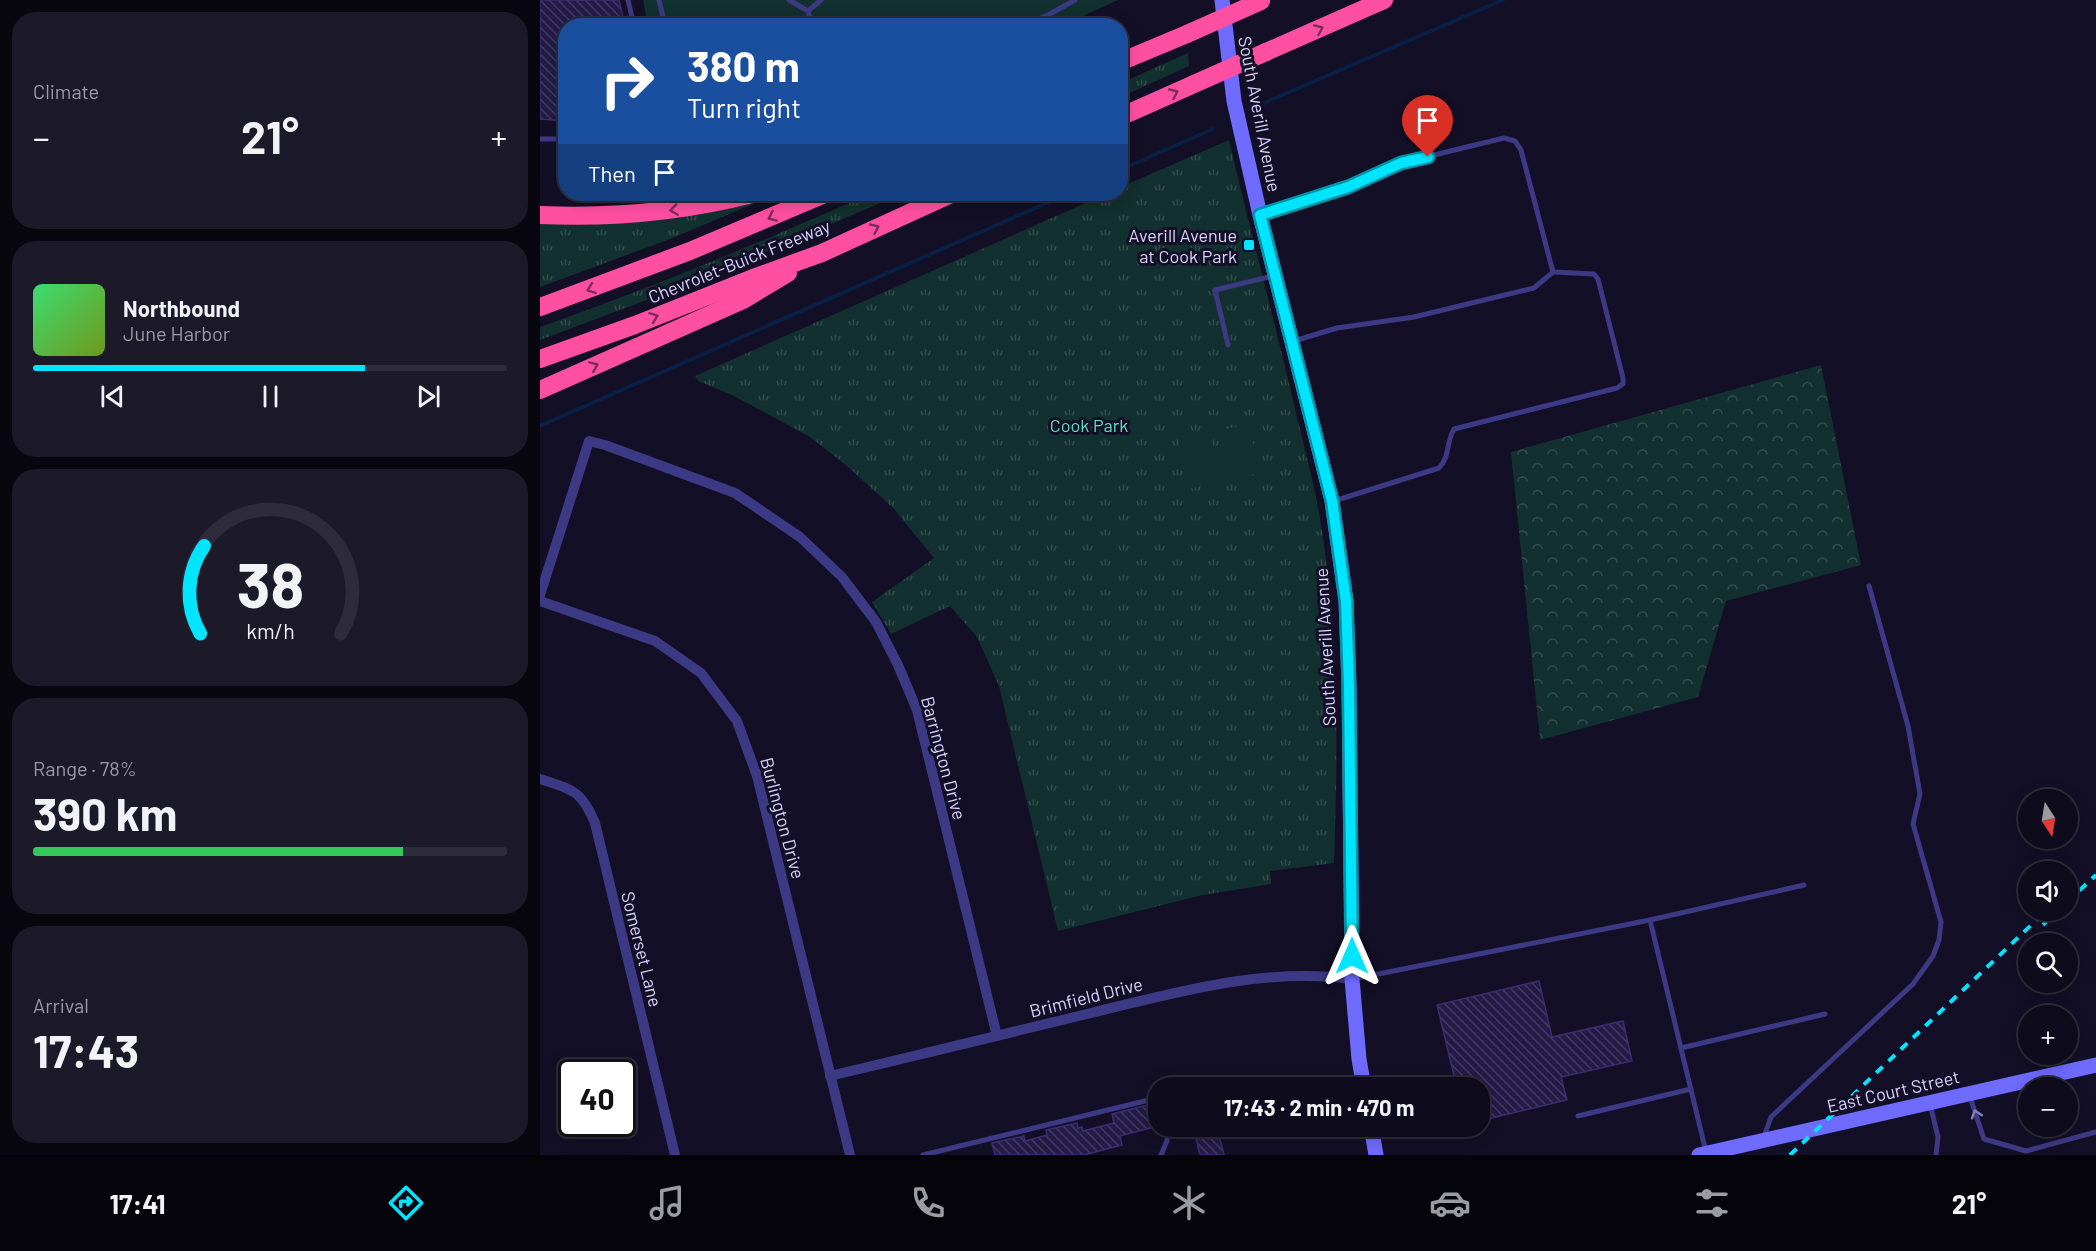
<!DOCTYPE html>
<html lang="en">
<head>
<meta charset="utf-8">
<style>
	body { margin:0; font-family:Barlow,sans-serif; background:#1c1929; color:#f1f3f6; height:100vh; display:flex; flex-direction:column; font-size:22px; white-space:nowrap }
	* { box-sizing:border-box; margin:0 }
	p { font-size:20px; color:#9b9ba3 }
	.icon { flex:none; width:33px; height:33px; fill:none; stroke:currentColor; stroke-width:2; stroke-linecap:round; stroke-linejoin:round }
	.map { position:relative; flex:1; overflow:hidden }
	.drawer { display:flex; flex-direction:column; gap:12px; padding:12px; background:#08060f; width:540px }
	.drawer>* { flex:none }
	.banner { position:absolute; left:18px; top:18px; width:570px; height:183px; border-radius:24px; box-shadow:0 3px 15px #0003,0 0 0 2px #2e2b3b; background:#1a4fa0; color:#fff; overflow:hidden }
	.needle { width:39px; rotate:168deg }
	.buttons { position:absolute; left:1478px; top:789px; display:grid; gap:12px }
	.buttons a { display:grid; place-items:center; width:60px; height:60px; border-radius:50%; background:#0e0b1c; box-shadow:0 3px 15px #0003,0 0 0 2px #2e2b3b; font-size:30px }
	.speed { position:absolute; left:18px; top:1059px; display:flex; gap:12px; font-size:30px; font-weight:700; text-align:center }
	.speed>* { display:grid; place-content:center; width:78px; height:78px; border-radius:50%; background:#0e0b1c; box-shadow:0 3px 15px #0003,0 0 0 2px #2e2b3b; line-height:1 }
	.speed .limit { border:3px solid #111; border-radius:9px; background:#fff; color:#111 }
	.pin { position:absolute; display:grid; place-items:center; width:51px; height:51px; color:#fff; margin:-62px -26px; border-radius:50% 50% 50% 0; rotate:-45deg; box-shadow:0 0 6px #0007 }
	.pin .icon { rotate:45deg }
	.me { position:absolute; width:66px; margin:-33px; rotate:0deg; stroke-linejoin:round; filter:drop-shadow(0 0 4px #0008) }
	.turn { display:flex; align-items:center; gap:21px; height:126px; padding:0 30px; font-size:27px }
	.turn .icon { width:78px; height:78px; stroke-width:2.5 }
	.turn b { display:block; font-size:42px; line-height:51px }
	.then { display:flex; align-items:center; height:57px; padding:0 30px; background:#0003; gap:12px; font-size:22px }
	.big { font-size:45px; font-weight:700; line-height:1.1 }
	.drawer .widget { flex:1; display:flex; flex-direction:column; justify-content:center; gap:9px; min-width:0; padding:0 21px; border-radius:24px; background:#1c1929 }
	.drawer .dial { align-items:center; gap:0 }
	.dial svg { height:156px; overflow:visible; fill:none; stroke:#2e2b3b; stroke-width:7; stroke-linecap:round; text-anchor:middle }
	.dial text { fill:#f1f3f6; stroke:none }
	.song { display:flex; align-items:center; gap:18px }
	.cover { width:72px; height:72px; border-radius:9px; background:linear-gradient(135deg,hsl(140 70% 55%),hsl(80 70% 35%)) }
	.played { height:6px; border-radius:3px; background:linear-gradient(90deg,#00e5ff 70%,#2e2b3b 70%) }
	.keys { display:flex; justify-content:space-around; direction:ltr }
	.heat { display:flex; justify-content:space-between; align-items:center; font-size:33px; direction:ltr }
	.charge { height:9px; border-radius:4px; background:linear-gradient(90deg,#34c759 78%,#2e2b3b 0) }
	.trip { position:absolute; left:608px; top:1077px; width:342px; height:60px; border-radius:24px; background:#0e0b1c; box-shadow:0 3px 15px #0003,0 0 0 2px #2e2b3b; font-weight:700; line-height:60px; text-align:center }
	.tab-bar { display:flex; height:96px; justify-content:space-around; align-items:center; background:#06040b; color:#9b9ba3 }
	.tab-bar .icon { width:42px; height:42px }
	.tab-bar .selected { color:#00e5ff }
	.tab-bar b { font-size:27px; color:#f1f3f6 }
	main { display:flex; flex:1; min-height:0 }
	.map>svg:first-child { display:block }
</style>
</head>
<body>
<main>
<section class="drawer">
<div class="widget"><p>Climate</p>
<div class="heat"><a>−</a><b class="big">21°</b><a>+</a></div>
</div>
<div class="widget">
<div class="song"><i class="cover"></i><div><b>Northbound</b><p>June Harbor</p></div></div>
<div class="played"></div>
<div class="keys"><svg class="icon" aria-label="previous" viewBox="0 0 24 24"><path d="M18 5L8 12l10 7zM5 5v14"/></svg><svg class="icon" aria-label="pause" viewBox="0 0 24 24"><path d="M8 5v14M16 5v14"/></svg><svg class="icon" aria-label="next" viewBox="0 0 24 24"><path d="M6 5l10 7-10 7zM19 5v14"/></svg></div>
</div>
<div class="widget dial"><svg viewBox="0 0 100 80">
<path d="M14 69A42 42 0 1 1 86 69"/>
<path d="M14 69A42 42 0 0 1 16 24" stroke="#00e5ff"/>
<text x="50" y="56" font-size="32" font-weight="700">38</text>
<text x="50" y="72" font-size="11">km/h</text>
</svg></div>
<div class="widget"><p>Range · 78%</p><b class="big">390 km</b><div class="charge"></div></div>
<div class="widget"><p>Arrival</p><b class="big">17:43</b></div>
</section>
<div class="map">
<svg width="1556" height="1155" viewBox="0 0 1556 1155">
	<defs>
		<pattern id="grass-tufts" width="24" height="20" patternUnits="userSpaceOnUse" patternTransform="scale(1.5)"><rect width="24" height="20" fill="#12302f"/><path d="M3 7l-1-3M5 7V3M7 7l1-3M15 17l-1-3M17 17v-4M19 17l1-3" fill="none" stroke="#344d4e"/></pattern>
		<pattern id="forest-crowns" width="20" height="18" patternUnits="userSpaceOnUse" patternTransform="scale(1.5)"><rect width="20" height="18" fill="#12302f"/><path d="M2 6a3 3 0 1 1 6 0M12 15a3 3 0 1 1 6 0" fill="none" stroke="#344d4e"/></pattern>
		<pattern id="building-back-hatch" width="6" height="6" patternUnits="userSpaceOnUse" patternTransform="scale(1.5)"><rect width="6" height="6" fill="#241b47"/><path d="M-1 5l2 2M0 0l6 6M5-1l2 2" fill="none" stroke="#433b63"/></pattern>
	</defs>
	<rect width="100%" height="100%" fill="#130f26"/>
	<g fill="url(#grass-tufts)">
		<polygon points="648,53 649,66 581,97 581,83"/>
		<path d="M689 140C710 231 735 322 756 413 765 450 775 487 781 524 799 637 798 750 794 863L730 871 731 884 663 895 518 931 459 686 437 637 410 606 351 634 332 602 394 558 353 508 307 466 270 437 194 396 158 381 155 376 566 194H580L581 187Z"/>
		<path d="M330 194H361L173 275 0 340V327C112 288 221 242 330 194Z"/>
		<polygon points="212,201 213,204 130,239 0,287 0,223"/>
	</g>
	<polygon fill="url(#forest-crowns)" points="1281,365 1321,565 1186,601 1158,697 1000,740 971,452"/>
	<g fill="#12302f">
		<polygon points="103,0 578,0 521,26 108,25"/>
		<polygon points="709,424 720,473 688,480 677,431"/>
		<polygon points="670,432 681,482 649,489 638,439"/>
	</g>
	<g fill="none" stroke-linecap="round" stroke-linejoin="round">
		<g stroke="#0a1f44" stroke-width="4">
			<polyline points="717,106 963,0"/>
			<polyline points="580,170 673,129"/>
			<polyline points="0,426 527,194"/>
		</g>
	</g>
	<g fill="url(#building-back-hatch)" stroke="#3b2d73" stroke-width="1.5">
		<polygon points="0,0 79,0 85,26 26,26 26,121 0,119"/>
		<polygon points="999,981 1012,1037 1083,1021 1092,1061 1021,1077 1027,1100 939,1121 939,1088 917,1088 897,1005"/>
		<polygon points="612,1104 618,1126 580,1136 582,1145 544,1155 455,1155 452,1143 484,1136 485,1141 507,1135 506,1130 537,1123 538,1128 542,1127 543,1131 574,1123 572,1114"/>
		<polygon points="653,1126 677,1126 684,1155 660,1155"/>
	</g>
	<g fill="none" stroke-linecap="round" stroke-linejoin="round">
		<g stroke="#3d3a85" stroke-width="5">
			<polyline points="88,0 94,26"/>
			<polyline points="119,0 125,26"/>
			<polyline points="249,0 268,11 272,26"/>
			<polyline points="268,11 281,0"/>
			<polyline points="482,26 508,15 535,0"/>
			<polyline points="0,139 26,139"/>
			<polyline points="721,215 808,187 861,163 964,138 975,141 981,150 1013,272 994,288 874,317 797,328 754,341"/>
			<polyline points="688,345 675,290 733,276"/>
			<path d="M794 501 899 468C910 457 906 442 914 429L1077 388 1083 384V378L1058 279 1054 274 1013 272"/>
			<polyline points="1110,920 1166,1152"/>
			<polyline points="813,979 1110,920 1264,885"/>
			<polyline points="1141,1048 1285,1014"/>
			<polyline points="1429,1094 1444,1139 1486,1151 1556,1132"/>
			<polyline points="1390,1104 1398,1137 1396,1155"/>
			<polyline points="1038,1116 1151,1089"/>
			<polyline points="1223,1139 1231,1117 1373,984 1393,956 1399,940 1401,922 1373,824 1380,794 1368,726 1329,586"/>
			<polyline points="383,1155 613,1099 618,1100"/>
			<polyline points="621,1155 627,1141 628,1126"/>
		</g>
		<g stroke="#3d3a85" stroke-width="10">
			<polyline points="0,595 49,441 65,445 195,493 260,537 302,577 336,622 358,665 377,710 457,1036"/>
			<polyline points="0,601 115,641 161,673 197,721 217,776 310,1155"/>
			<path d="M0 779C33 790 41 790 55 823L135 1155"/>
			<path d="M290 1076C376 1056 462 1034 547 1014 634 993 721 967 812 979"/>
		</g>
		<g stroke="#6f6bff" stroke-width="15">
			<polyline points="682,0 694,101 720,215 792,501 806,601 809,685 812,979 819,1059 824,1088"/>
			<polyline points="831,1126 836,1155"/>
			<polyline points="1159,1155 1556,1065"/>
		</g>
		<g stroke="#ff4fa3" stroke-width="18">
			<polyline points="726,52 844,0"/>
			<polyline points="580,62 647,34"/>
			<path d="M0 215C72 218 142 212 212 194"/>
			<polyline points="0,307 150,251 285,194"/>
			<polyline points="0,359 95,325 213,278 282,253 411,194"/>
			<polyline points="0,390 203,300 248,273"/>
		</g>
		<g stroke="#00e5ff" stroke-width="4" stroke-dasharray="9 8" stroke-linecap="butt">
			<polyline points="1527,902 1556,875"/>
			<polyline points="1503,925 1518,910"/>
			<polyline points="1250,1155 1507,910"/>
		</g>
		<g stroke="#ff4fa3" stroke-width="18">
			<polyline points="647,34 721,1"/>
			<polyline points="580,117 726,52"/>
		</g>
	</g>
	<defs><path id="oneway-chevron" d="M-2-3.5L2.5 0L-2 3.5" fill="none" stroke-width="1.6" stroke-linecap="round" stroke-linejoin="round" transform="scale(1.5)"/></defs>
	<g stroke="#7d2c5e">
		<use href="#oneway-chevron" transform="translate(779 29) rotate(-24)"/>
		<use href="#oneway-chevron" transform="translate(634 93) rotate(-24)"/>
		<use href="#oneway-chevron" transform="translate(134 210) rotate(172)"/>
		<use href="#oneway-chevron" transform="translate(232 217) rotate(156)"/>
		<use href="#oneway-chevron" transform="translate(335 228) rotate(-25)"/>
		<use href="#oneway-chevron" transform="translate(51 289) rotate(160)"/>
		<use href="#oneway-chevron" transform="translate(114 317) rotate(-21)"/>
		<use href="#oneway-chevron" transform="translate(54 366) rotate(-23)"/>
	</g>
	<use stroke="#837fbc" href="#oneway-chevron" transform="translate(1436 1114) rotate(-108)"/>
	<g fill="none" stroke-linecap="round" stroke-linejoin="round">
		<defs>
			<polyline id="route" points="812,956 809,686 806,601 792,501 720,215 808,187 861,163 888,157"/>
		</defs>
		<use href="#route" stroke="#0095a6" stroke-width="15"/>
		<use href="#route" stroke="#00e5ff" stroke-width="10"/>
	</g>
	<rect fill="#00e5ff" stroke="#130f26" stroke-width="2" x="703" y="239" width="12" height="12" rx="3"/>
	<g text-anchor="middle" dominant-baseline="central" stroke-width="6" stroke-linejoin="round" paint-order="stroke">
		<g font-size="18" fill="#d9d4ff" stroke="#130f26">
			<text transform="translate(720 114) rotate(79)">South Averill Avenue</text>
			<text transform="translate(199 261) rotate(-22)">Chevrolet-Buick Freeway</text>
			<text transform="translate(785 647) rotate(-93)">South Averill Avenue</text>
			<text transform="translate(404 758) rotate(75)">Barrington Drive</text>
			<text transform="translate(243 818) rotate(75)">Burlington Drive</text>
			<text transform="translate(102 949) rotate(76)">Somerset Lane</text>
			<text transform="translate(546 997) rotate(-14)">Brimfield Drive</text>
			<text transform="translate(1353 1091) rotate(-13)">East Court Street</text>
		</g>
		<g font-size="18" fill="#d9d4ff" stroke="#130f26" text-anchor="end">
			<text x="697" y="235">Averill Avenue<tspan x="697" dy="21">at Cook Park</tspan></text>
		</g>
		<g font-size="18" fill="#5fe0c0" stroke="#130f26">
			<text x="549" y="425">Cook Park</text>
		</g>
	</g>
</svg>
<div class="buttons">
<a><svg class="needle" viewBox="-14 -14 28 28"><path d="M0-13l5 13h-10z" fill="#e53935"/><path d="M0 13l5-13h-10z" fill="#9b9ba3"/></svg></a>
<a><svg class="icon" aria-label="sound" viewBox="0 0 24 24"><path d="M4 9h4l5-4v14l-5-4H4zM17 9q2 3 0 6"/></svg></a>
<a><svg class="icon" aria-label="search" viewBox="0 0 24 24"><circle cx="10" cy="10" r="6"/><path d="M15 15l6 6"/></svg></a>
<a>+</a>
<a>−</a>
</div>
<div class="speed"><div class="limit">40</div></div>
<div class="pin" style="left:888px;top:157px;background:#d93025"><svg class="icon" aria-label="arrive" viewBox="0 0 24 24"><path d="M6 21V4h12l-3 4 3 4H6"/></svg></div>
<svg class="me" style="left:812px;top:956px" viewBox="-20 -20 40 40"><path d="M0-17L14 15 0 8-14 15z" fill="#00e5ff" stroke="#fff" stroke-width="4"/></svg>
<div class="trip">17:43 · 2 min · 470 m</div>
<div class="banner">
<div class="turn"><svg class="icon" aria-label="right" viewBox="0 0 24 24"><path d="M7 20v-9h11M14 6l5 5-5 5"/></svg><div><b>380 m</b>Turn right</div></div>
<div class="then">Then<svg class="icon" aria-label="arrive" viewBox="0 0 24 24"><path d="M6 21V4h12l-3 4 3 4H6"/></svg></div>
</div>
</div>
</main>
<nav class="tab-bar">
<b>17:41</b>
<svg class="icon selected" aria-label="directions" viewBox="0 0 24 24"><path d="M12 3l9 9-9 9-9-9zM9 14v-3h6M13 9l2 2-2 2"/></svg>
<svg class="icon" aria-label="music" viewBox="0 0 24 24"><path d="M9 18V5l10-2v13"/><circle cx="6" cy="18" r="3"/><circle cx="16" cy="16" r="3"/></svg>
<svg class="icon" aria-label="phone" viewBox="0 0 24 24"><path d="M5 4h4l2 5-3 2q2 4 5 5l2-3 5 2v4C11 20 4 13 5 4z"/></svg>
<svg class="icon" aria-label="climate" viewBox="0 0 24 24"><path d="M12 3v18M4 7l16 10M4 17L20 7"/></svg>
<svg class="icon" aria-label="car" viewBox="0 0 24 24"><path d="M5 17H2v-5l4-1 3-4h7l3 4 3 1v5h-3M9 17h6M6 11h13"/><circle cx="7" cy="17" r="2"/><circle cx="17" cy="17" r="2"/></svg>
<svg class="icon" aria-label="filters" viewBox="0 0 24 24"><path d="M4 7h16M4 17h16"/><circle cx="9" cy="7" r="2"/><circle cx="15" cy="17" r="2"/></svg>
<b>21°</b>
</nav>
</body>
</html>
